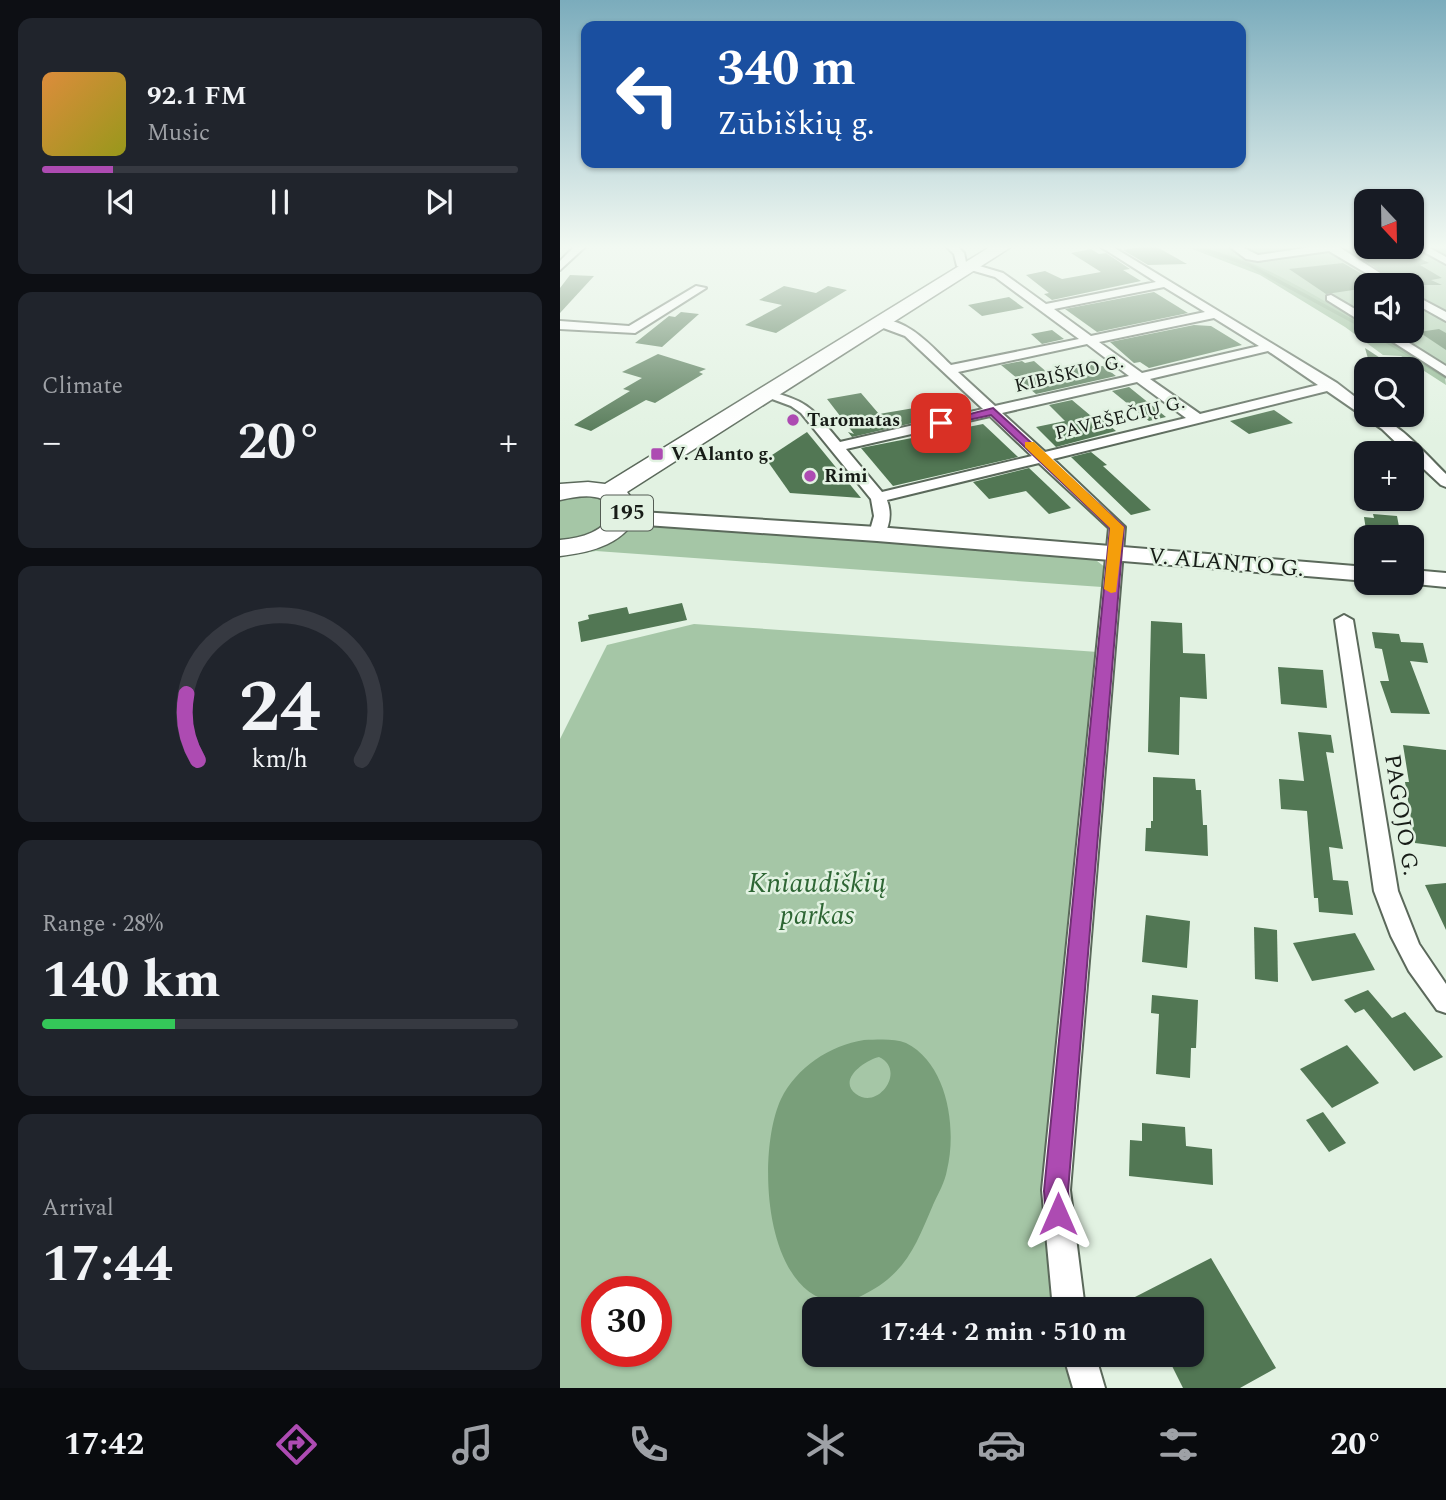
<!DOCTYPE html>
<html lang="en">
<head>
<meta charset="utf-8">
<style>
	body { margin:0; font-family:Spectral,serif; background:#20242c; color:#f1f3f6; height:100vh; display:flex; flex-direction:column; font-size:26px; white-space:nowrap }
	* { box-sizing:border-box; margin:0 }
	p { font-size:23px; color:#9ea1a6 }
	.icon { flex:none; width:38px; height:38px; fill:none; stroke:currentColor; stroke-width:2; stroke-linecap:round; stroke-linejoin:round }
	.map { position:relative; flex:1; overflow:hidden }
	.sheet { display:flex; flex-direction:column; gap:18px; padding:18px; background:#0d0f14; width:560px }
	.sheet>* { flex:none }
	.guide { position:absolute; left:21px; top:21px; width:665px; height:147px; border-radius:14px; box-shadow:0 2px 5px #0004; background:#1a4fa0; color:#fff; overflow:hidden }
	.needle { width:46px; rotate:158deg }
	.tools { position:absolute; left:794px; top:189px; display:grid; gap:14px }
	.tools a { display:grid; place-items:center; width:70px; height:70px; border-radius:14px; background:#171b24; box-shadow:0 2px 5px #0004; font-size:35px }
	.speed { position:absolute; left:21px; top:1276px; display:flex; gap:14px; font-size:35px; font-weight:700; text-align:center }
	.speed>* { display:grid; place-content:center; width:91px; height:91px; border-radius:50%; background:#171b24; box-shadow:0 2px 5px #0004; line-height:1 }
	.speed .limit { border:10px solid #d22; background:#fff; color:#111 }
	.pin { position:absolute; display:grid; place-items:center; width:60px; height:60px; color:#fff; margin:-30px; border-radius:14px; box-shadow:0 4px 10px #0006 }
	.me { position:absolute; width:77px; margin:-38px; rotate:0deg; stroke-linejoin:round; filter:drop-shadow(0 0 5px #0008) }
	.turn { display:flex; align-items:center; gap:24px; height:147px; padding:0 21px; font-size:32px }
	.turn .icon { width:91px; height:91px; stroke-width:2.5 }
	.turn b { display:block; font-size:49px; line-height:60px }
	.big { font-size:52px; font-weight:700; line-height:1.1 }
	.sheet .card { flex:1; display:flex; flex-direction:column; justify-content:center; gap:10px; min-width:0; padding:0 24px; border-radius:14px; background:#20242c }
	.sheet .dial { align-items:center; gap:0 }
	.dial svg { height:182px; overflow:visible; fill:none; stroke:#363941; stroke-width:7; stroke-linecap:round; text-anchor:middle }
	.dial text { fill:#f1f3f6; stroke:none }
	.song { display:flex; align-items:center; gap:21px }
	.cover { width:84px; height:84px; border-radius:10px; background:linear-gradient(135deg,hsl(30 70% 55%),hsl(60 70% 35%)) }
	.played { height:7px; border-radius:4px; background:linear-gradient(90deg,#ad4bb2 15%,#363941 15%) }
	.keys { display:flex; justify-content:space-around; direction:ltr }
	.heat { display:flex; justify-content:space-between; align-items:center; font-size:38px; direction:ltr }
	.charge { height:10px; border-radius:5px; background:linear-gradient(90deg,#34c759 28%,#363941 0) }
	.trip { position:absolute; left:242px; top:1297px; width:402px; height:70px; border-radius:14px; background:#171b24; box-shadow:0 2px 5px #0004; font-weight:700; line-height:70px; text-align:center }
	.dock { display:flex; height:112px; justify-content:space-around; align-items:center; background:#090b0e; color:#9ea1a6 }
	.dock .icon { width:49px; height:49px }
	.dock .current { color:#ad4bb2 }
	.dock b { font-size:32px; color:#f1f3f6 }
	main { display:flex; flex:1; min-height:0 }
	.map>svg:first-child { display:block }
</style>
</head>
<body>
<main>
<section class="sheet">
<div class="card">
<div class="song"><i class="cover"></i><div><b>92.1 FM</b><p>Music</p></div></div>
<div class="played"></div>
<div class="keys"><svg class="icon" aria-label="previous" viewBox="0 0 24 24"><path d="M18 5L8 12l10 7zM5 5v14"/></svg><svg class="icon" aria-label="pause" viewBox="0 0 24 24"><path d="M8 5v14M16 5v14"/></svg><svg class="icon" aria-label="next" viewBox="0 0 24 24"><path d="M6 5l10 7-10 7zM19 5v14"/></svg></div>
</div>
<div class="card"><p>Climate</p>
<div class="heat"><a>−</a><b class="big">20°</b><a>+</a></div>
</div>
<div class="card dial"><svg viewBox="0 0 100 80">
<path d="M14 69A42 42 0 1 1 86 69"/>
<path d="M14 69A42 42 0 0 1 9 40" stroke="#ad4bb2"/>
<text x="50" y="56" font-size="32" font-weight="700">24</text>
<text x="50" y="72" font-size="11">km/h</text>
</svg></div>
<div class="card"><p>Range · 28%</p><b class="big">140 km</b><div class="charge"></div></div>
<div class="card"><p>Arrival</p><b class="big">17:44</b></div>
</section>
<div class="map">
<svg width="886" height="1388" viewBox="0 0 886 1388">
	<rect width="100%" height="100%" fill="#e2f2e2"/>
	<g fill="#a5c6a6" fill-rule="evenodd">
		<polygon points="646,247 886,247 886,370 815,331 852,331 852,285 807,285 807,326 712,273"/>
		<polygon points="19,492 57,503 47,530 0,544 0,494"/>
		<polygon points="89,524 532,557 546,568 542,587 36,551 0,557 0,552 73,526"/>
		<path d="M134 624 538 652 501 1309H254V1354L511 1355 521 1388H0V739L47 645ZM37 1292H96V1351H37Z"/>
	</g>
	<path fill="#8cb38d" d="M627 247C682 247 759 299 807 326V331H815L884 369 886 385 841 356 823 355 785 327 700 275Z"/>
	<path fill="#799f7a" fill-rule="evenodd" d="M304 1040C316 1040 334 1038 346 1043 388 1064 397 1129 387 1170 385 1182 378 1194 373 1205 356 1245 346 1273 305 1294 295 1299 286 1303 275 1302 202 1293 197 1150 221 1099 236 1068 270 1045 304 1040ZM319 1057C347 1070 318 1111 296 1094 277 1080 305 1060 319 1057Z"/>
	<g fill="none" stroke-linecap="round" stroke-linejoin="round">
		<g stroke="#799f7a" stroke-width="3.5">
			<polyline points="638,247 689,265 807,329"/>
			<polyline points="809,331 886,377"/>
		</g>
	</g>
	<g fill="#527754">
		<polygon points="578,247 597,247 627,264 588,265 563,250"/>
		<polygon points="839,247 869,263 860,265 882,278 871,280 882,285 841,285 804,260 825,256 814,250"/>
		<polygon points="531,249 539,254 546,253 570,269 563,270 581,281 492,300 484,294 489,293 466,275 485,271 502,279 541,272 511,253"/>
		<polygon points="783,263 821,285 807,285 807,288 766,294 729,269"/>
		<polygon points="10,275 34,276 0,313 0,288"/>
		<polygon points="224,286 256,293 268,286 287,290 216,333 185,325 222,305 199,300"/>
		<polygon points="594,292 628,313 537,332 505,309"/>
		<polygon points="449,297 464,308 422,316 408,305"/>
		<polygon points="121,312 139,314 102,347 75,343 109,316 115,317"/>
		<polygon points="634,325 651,326 682,345 589,368 580,362 574,363 550,342"/>
		<polygon points="879,329 886,333 886,350 859,332"/>
		<polygon points="492,330 504,339 482,344 471,334"/>
		<polygon points="805,348 837,369 811,369"/>
		<polygon points="98,354 146,369 139,372 143,374 95,403 86,400 31,431 14,425 70,391 63,389 82,378 62,372"/>
		<polygon points="462,361 465,363 474,361 489,374 532,364 536,367 543,366 556,376 476,394 441,365"/>
		<polygon points="569,387 606,417 589,421 552,391"/>
		<polygon points="301,393 319,414 360,407 370,419 292,437 288,432 294,434 267,399"/>
		<polygon points="512,400 537,421 543,420 556,431 496,447 476,427 505,421 489,405"/>
		<polygon points="714,410 733,423 689,434 670,421"/>
		<polygon points="423,424 458,457 333,486 301,448"/>
		<polygon points="247,432 301,498 230,493 206,459"/>
		<polygon points="531,452 547,465 543,466 591,510 571,515 511,457"/>
		<polygon points="469,468 488,486 511,508 489,514 466,491 429,499 413,482"/>
		<polygon points="813,514 837,516 841,537 815,534 815,531 806,530 804,517 814,518"/>
		<polygon points="122,603 127,620 21,642 18,622 29,619 28,615 67,607 69,614"/>
		<polygon points="591,621 622,623 623,653 645,654 647,699 620,697 619,755 588,752"/>
		<polygon points="812,632 839,634 841,642 863,643 868,663 850,661 870,714 831,713 820,681 829,681 822,649 815,648"/>
		<polygon points="718,667 763,670 767,708 721,704"/>
		<polygon points="738,732 771,735 774,753 766,752 783,849 769,847 773,880 788,881 793,915 759,912 758,898 754,898 747,811 721,809 719,779 744,781"/>
		<polygon points="843,745 886,750 886,847 855,843 845,782 849,782"/>
		<polygon points="593,777 635,779 636,790 641,790 643,825 647,825 648,856 585,851 586,828 591,828 591,821 593,821"/>
		<polygon points="886,883 886,930 865,885"/>
		<polygon points="586,915 630,921 627,968 582,962"/>
		<polygon points="694,927 717,930 718,982 695,979"/>
		<polygon points="795,933 815,970 752,981 733,943"/>
		<polygon points="808,990 832,1018 845,1012 883,1057 854,1071 804,1009 795,1013 784,1000"/>
		<polygon points="592,995 638,1000 636,1048 631,1048 630,1078 596,1074 599,1014 591,1013"/>
		<polygon points="787,1045 819,1083 772,1108 740,1069"/>
		<polygon points="763,1112 786,1143 769,1152 746,1120"/>
		<polygon points="582,1123 625,1127 626,1146 652,1149 653,1185 569,1176 570,1140 582,1141"/>
		<polygon points="651,1258 716,1368 680,1388 623,1388 606,1354 632,1354 632,1309 581,1309 575,1297"/>
	</g>
	<g fill="none" stroke-linecap="round" stroke-linejoin="round">
		<defs>
			<g id="minor">
				<polygon points="14,247 25,247 0,270 0,261"/>
				<path d="M387 247H398L404 253 406 262 443 273 486 304 596 282 541 247H553L777 383 807 406V415C834 415 866 455 886 474V487L881 485 852 458V453H847L822 429 767 391 493 459 565 527 510 1190 525 1309H493L482 1190 549 528 479 463 327 500C332 514 330 525 323 537H311L309 534 314 516 311 499 241 413 231 406 201 395 208 391C251 402 252 409 280 442L423 409 345 336 318 326V320C347 317 372 347 391 365L519 339 435 277 397 266 394 254ZM604 287 645 312 531 336 494 309ZM654 318 699 346 582 373 539 342ZM527 344 569 376 435 406 398 372ZM708 351 758 385 640 414 590 379ZM577 382 626 418 485 452 442 413ZM430 416 472 456 322 492 286 449Z"/>
				<polygon points="670,247 682,247 698,255 752,247 779,247 839,285 826,285 769,251 698,261 686,259"/>
				<polygon points="855,247 868,247 886,257 886,264"/>
				<polygon points="136,286 146,288 75,333 0,329 0,321 69,326"/>
				<polygon points="852,294 886,312 886,321 852,302"/>
				<polygon points="771,295 807,316 807,325 767,300 767,296"/>
				<polygon points="816,331 830,331 886,366 886,376"/>
				<polygon points="784,615 793,620 838,891 859,944 886,984 886,1013 877,1010 849,971 831,936 814,891 775,620"/>
				<polygon points="503,1354 535,1354 545,1388 513,1388"/>
			</g>
			<g id="secondary">
				<polygon points="65,511 317,527 807,567 807,581 317,541 57,523 54,518 57,513"/>
				<polygon points="852,570 886,573 886,587 845,583 852,583"/>
			</g>
			<path id="primary" d="M430 247H451L67 492 80 510C66 544 33 552 0 556V540C22 538 45 532 54 510 44 491 18 496 0 500V484L28 482 45 484Z"/>
		</defs>
		<use href="#minor" stroke="#5b695b" stroke-width="4"/>
		<use href="#secondary" stroke="#5b695b" stroke-width="4"/>
		<use href="#primary" stroke="#5b695b" stroke-width="3"/>
		<use href="#minor" fill="#fff" fill-rule="evenodd"/>
		<use href="#secondary" fill="#fff" fill-rule="evenodd"/>
		<use href="#primary" fill="#fff" fill-rule="evenodd"/>
	</g>
	<linearGradient id="sky" x2="0" y2="1"><stop stop-color="#7bacbc"/><stop offset="0.56" stop-color="#f2f9f2"/><stop offset="1" stop-color="#f2f9f2" stop-opacity="0"/></linearGradient>
	<rect width="886" height="441" fill="url(#sky)"/>
	<polygon fill="#ad4bb2" stroke="#703174" stroke-width="2" points="433,408 564,527 508,1191 510,1214 506,1222 498,1226 489,1222 486,1214 484,1191 550,528 431,415 381,426 375,423"/>
	<polygon fill="#f59e0b" points="465,442 474,442 564,527 556,592 551,593 544,589 550,528 465,447"/>
	<g fill="#ad4bb2" stroke="#e2f2e2" stroke-width="2.5">
		<circle cx="233" cy="420" r="7"/>
		<rect x="90" y="447" width="14" height="14" rx="3.5"/>
		<circle cx="250" cy="476" r="7"/>
	</g>
	<g text-anchor="middle" dominant-baseline="central" stroke-width="5" stroke-linejoin="round" paint-order="stroke">
		<g font-size="19" fill="#171c17" stroke="#e2f2e2">
			<text transform="translate(509 374) rotate(-13)">KIBIŠKIO G.</text>
			<text transform="translate(560 418) rotate(-14)">PAVEŠEČIŲ G.</text>
		</g>
		<g font-size="19" font-weight="bold" fill="#171c17" stroke="#e2f2e2" text-anchor="start">
			<text x="247" y="420">Taromatas</text>
			<text x="111" y="454">V. Alanto g.</text>
			<text x="264" y="476">Rimi</text>
		</g>
		<rect fill="#e2f2e2" stroke="#545c54" stroke-width="2" x="41" y="495.5" width="52" height="35" rx="5"/>
		<g font-size="21" font-weight="bold" fill="#171c17">
			<text x="67" y="513">195</text>
		</g>
		<g font-size="23" fill="#171c17" stroke="#e2f2e2">
			<text transform="translate(666 563) rotate(5)">V. ALANTO G.</text>
			<text transform="translate(841 815) rotate(81)">PAGOJO G.</text>
		</g>
		<g font-size="28" font-style="italic" fill="#2e6634" stroke="#e2f2e2">
			<text x="257" y="883">Kniaudiškių<tspan x="257" dy="32">parkas</tspan></text>
		</g>
	</g>
</svg>
<div class="tools">
<a><svg class="needle" viewBox="-14 -14 28 28"><path d="M0-13l5 13h-10z" fill="#e53935"/><path d="M0 13l5-13h-10z" fill="#9ea1a6"/></svg></a>
<a><svg class="icon" aria-label="sound" viewBox="0 0 24 24"><path d="M4 9h4l5-4v14l-5-4H4zM17 9q2 3 0 6"/></svg></a>
<a><svg class="icon" aria-label="search" viewBox="0 0 24 24"><circle cx="10" cy="10" r="6"/><path d="M15 15l6 6"/></svg></a>
<a>+</a>
<a>−</a>
</div>
<div class="speed"><div class="limit">30</div></div>
<div class="pin" style="left:381px;top:423px;background:#d93025"><svg class="icon" aria-label="arrive" viewBox="0 0 24 24"><path d="M6 21V4h12l-3 4 3 4H6"/></svg></div>
<svg class="me" style="left:498px;top:1214px" viewBox="-20 -20 40 40"><path d="M0-17L14 15 0 8-14 15z" fill="#ad4bb2" stroke="#fff" stroke-width="4"/></svg>
<div class="trip">17:44 · 2 min · 510 m</div>
<div class="guide">
<div class="turn"><svg class="icon" aria-label="left" viewBox="0 0 24 24"><path d="M17 20v-9H6M10 6l-5 5 5 5"/></svg><div><b>340 m</b>Zūbiškių g.</div></div>
</div>
</div>
</main>
<nav class="dock">
<b>17:42</b>
<svg class="icon current" aria-label="directions" viewBox="0 0 24 24"><path d="M12 3l9 9-9 9-9-9zM9 14v-3h6M13 9l2 2-2 2"/></svg>
<svg class="icon" aria-label="music" viewBox="0 0 24 24"><path d="M9 18V5l10-2v13"/><circle cx="6" cy="18" r="3"/><circle cx="16" cy="16" r="3"/></svg>
<svg class="icon" aria-label="phone" viewBox="0 0 24 24"><path d="M5 4h4l2 5-3 2q2 4 5 5l2-3 5 2v4C11 20 4 13 5 4z"/></svg>
<svg class="icon" aria-label="climate" viewBox="0 0 24 24"><path d="M12 3v18M4 7l16 10M4 17L20 7"/></svg>
<svg class="icon" aria-label="car" viewBox="0 0 24 24"><path d="M5 17H2v-5l4-1 3-4h7l3 4 3 1v5h-3M9 17h6M6 11h13"/><circle cx="7" cy="17" r="2"/><circle cx="17" cy="17" r="2"/></svg>
<svg class="icon" aria-label="filters" viewBox="0 0 24 24"><path d="M4 7h16M4 17h16"/><circle cx="9" cy="7" r="2"/><circle cx="15" cy="17" r="2"/></svg>
<b>20°</b>
</nav>
</body>
</html>
